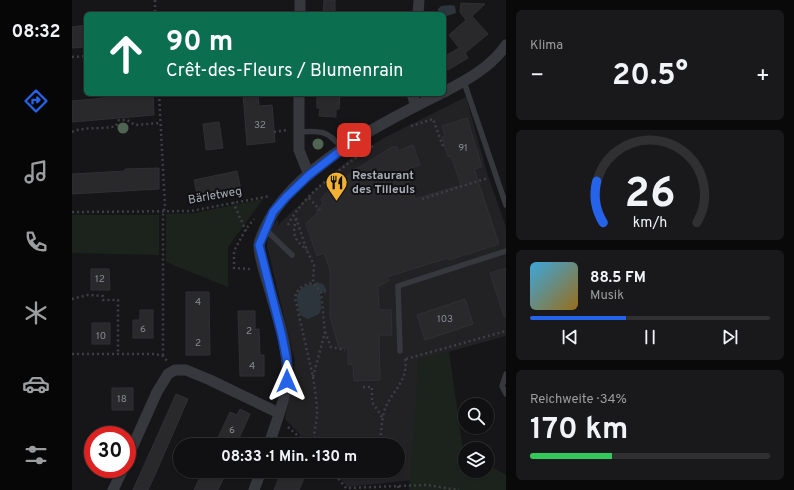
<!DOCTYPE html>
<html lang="de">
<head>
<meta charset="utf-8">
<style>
	body { margin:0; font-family:Overpass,sans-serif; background:#19191b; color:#f1f3f6; height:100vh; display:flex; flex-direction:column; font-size:15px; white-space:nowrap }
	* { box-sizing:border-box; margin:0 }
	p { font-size:13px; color:#9c9d9f }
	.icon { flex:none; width:22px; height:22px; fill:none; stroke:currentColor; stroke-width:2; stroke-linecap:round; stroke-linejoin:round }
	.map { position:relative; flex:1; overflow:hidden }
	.sheet { display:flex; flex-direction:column; gap:10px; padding:10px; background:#09090a; width:288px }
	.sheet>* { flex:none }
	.guide { position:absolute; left:12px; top:12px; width:362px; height:84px; border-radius:6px; box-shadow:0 1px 3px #0004,0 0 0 1px #303032; background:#0b6e4f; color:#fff; overflow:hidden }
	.fabs { position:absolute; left:386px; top:398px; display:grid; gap:8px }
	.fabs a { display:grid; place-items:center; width:36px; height:36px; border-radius:50%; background:#101012; box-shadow:0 1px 3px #0004,0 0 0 1px #303032; font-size:20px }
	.speed { position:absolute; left:12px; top:426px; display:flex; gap:8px; font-size:20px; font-weight:700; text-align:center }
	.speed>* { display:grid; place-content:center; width:52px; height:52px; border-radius:50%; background:#101012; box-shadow:0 1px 3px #0004,0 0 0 1px #303032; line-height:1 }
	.speed .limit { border:6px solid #d22; background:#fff; color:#111 }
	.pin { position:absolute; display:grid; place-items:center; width:34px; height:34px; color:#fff; margin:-17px; border-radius:8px; box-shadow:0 2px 6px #0006 }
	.me { position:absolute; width:44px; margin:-22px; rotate:0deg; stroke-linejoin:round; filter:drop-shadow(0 0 3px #0008) }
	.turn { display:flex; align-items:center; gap:14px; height:84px; padding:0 16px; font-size:18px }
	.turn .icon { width:52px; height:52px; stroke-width:2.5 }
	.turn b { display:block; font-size:28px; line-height:34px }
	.big { font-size:30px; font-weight:700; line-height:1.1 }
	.sheet .widget { flex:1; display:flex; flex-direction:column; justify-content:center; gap:6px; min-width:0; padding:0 14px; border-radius:6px; background:#19191b }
	.sheet .dial { align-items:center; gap:0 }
	.dial svg { height:104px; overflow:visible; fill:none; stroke:#303032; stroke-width:7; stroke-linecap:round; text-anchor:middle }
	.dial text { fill:#f1f3f6; stroke:none }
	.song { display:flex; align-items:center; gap:12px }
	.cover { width:48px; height:48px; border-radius:6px; background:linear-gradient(135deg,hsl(200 70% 55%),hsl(40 70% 35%)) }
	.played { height:4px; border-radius:2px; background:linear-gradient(90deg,#2563eb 40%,#303032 40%) }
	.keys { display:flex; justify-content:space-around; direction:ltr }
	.heat { display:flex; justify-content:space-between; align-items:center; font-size:22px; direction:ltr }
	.charge { height:6px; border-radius:3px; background:linear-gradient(90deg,#34c759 34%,#303032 0) }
	.trip { position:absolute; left:101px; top:438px; width:232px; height:40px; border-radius:20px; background:#101012; box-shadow:0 1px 3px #0004,0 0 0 1px #303032; font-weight:700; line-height:40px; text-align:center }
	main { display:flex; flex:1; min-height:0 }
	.menu { display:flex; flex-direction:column; width:72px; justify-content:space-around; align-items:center; background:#060607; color:#9c9d9f }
	.menu .icon { width:28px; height:28px }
	.menu .selected { color:#2563eb }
	.menu b { font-size:18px; color:#f1f3f6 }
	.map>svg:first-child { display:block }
</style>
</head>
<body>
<main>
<nav class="menu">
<b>08:32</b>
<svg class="icon selected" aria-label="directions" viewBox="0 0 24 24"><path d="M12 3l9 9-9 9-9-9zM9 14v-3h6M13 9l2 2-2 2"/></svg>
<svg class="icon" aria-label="music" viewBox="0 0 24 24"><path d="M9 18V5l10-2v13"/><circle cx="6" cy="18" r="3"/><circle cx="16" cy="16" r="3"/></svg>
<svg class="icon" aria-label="phone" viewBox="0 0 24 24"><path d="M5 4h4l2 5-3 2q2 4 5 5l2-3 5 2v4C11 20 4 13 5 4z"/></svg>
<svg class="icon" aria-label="climate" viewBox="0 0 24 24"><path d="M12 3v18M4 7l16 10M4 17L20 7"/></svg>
<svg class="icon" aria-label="car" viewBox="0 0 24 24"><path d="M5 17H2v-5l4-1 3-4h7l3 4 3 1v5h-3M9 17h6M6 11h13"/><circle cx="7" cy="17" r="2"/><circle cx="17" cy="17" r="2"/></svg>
<svg class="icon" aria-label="filters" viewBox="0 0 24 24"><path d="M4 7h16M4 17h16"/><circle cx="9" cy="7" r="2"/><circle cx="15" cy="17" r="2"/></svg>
</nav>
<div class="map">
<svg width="434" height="490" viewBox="0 0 434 490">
	<rect width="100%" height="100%" fill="#161618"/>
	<polygon fill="#222225" points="394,97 416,176 434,227 434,336 347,360 340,480 275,487 263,471 326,471 326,445 238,445 213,419 223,362 195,246 196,237 200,226 206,219 206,225 259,175 279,158 312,138"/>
	<g fill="#1c231d">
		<polygon points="191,199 156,247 156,287 94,262 94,214 122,213"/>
		<polygon points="0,215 87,215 87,255 0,253"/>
		<polygon points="377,351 391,451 393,452 393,471 415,471 415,464 434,475 434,490 337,490 347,360"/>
	</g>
	<g fill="#2c353c">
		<polygon points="379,5 383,6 384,13 372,17 372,14 366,14 366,9 369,6"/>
		<path d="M245 282 251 284 255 291 252 294 251 291 248 293 249 309 247 314 236 319 228 315C227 305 220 294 232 287 236 285 237 284 241 285Z"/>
	</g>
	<g fill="#29292c" stroke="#303034">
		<polygon points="252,0 263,0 263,14 251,14"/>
		<polygon points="389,3 413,4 400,16 416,34 393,53 396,58 376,70 372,64 372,57 387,48 377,35 394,20 388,12"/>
		<polygon points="14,25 14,47 0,48 0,27"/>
		<polygon points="81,94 82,115 0,122 0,101 32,98 32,96"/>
		<polygon points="171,94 186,94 187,106 200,105 203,142 175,145"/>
		<polygon points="245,94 268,94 267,109 264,109 264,117 247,116 248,108 245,108"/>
		<polygon points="395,118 410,167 402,169 427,244 377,260 376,258 315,277 317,281 306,286 307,310 319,310 320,335 307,335 308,380 282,381 281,365 276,364 276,348 267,348 258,316 258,269 252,253 245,256 234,224 245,213 245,209 251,204 249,199 258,189 286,168 320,147 325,147 326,151 341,145 348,165 333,170 343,199 389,185 379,156 376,157 370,137 373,136 370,126"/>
		<polygon points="147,122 151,148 134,150 131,124"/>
		<polygon points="87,168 87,189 0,194 0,174 53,171 53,169"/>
		<polygon points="165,171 170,194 127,203 122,180"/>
		<polygon points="434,268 434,316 432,316 418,273"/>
		<polygon points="19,269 37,269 38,290 19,290"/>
		<polygon points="114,292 137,292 138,355 114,355"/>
		<polygon points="393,299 401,324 353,340 345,315"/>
		<polygon points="68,310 81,310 81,338 61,338 61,320 68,320"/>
		<polygon points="166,311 183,311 183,329 187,329 188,355 192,355 192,376 168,376"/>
		<rect x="20" y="323" width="18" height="21"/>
		<rect x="40" y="388" width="21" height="22"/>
		<polygon points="104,394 116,399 82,477 76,490 61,490"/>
		<polygon points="168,409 178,414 164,445 157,445 145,440 158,412 165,415"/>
		<polygon points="131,471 155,471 146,490 122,490"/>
		<polygon points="210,471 235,471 227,490 202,490"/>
	</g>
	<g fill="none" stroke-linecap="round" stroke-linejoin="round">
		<g stroke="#3d3f44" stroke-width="2.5" stroke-dasharray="2 3" stroke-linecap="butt">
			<polyline points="83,0 83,14"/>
			<polyline points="0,57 14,56"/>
			<polyline points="87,94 93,206 91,215 91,356"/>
			<polyline points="339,126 361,119 372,149"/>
			<path d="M0 132C13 126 29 130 44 126L47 120H55L63 125 88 123"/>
			<polyline points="202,132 215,130"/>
			<polyline points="237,198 248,210"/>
			<polyline points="350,199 416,178"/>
			<polyline points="161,202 174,231"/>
			<polyline points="0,212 119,211 198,196"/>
			<path d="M224 218 235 251 242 265 241 283 249 292 253 332 241 377 223 298C225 288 231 285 241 283"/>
			<path d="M224 219C220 235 222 239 235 250"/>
			<path d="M216 225C232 193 272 166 301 146L300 144"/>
			<polyline points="178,269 162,268 162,251 174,229 182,219"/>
			<polyline points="0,299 16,295 31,296 31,300 46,300 46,354"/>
			<polyline points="253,332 259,347 273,350"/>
			<polyline points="0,354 83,354 91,356 95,361"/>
			<polyline points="334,359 434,331"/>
			<path d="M241 377C243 389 245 402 245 415 245 424 239 436 245 445"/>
			<polyline points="291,387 300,387 300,402 310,417"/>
			<polyline points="216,427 236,445"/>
			<path d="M307 445C310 433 309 420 313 409 320 390 337 382 333 358"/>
			<polyline points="260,471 274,488 355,485 387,490"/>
			<polyline points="326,486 327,490"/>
		</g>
		<g stroke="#37383d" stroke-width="5.5">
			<polyline points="392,82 434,205"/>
			<path d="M227 132C249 130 256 131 270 148"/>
			<polyline points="193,229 220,255"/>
			<polyline points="328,351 326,286 434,251"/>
			<polyline points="434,374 430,386 434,394"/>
		</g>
		<g stroke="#37383d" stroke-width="11">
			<polyline points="228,14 228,0"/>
			<polyline points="346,14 347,0"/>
			<path d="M372 92C395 80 419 67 434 45"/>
			<polyline points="227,94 227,150 237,175"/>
			<polyline points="340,94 344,106"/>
			<path d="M197 445C203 424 213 402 215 381 217 353 208 324 200 298 197 286 186 256 187 245 187 240 191 233 193 228 220 168 311 122 368 94"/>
			<polyline points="55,459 85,392 96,374 103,370 114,370 138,380 207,413"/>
			<polyline points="41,490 51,469"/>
			<polyline points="182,490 189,471"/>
		</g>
	</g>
	<g fill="#506452">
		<circle cx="51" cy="128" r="5.5"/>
		<circle cx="246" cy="144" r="5.5"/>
	</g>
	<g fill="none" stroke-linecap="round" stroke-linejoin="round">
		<defs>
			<polyline id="route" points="215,381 215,362 210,336 187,245 201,212 214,197 237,175 282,140"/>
		</defs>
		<use href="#route" stroke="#184099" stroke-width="10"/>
		<use href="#route" stroke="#2563eb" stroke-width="7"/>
	</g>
	<defs>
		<symbol id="restaurant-pin" viewBox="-11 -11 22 30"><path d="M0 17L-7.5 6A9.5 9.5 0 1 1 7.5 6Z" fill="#f2b134" stroke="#111113"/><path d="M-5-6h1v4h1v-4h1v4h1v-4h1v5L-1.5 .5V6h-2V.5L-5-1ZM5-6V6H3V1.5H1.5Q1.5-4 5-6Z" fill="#111"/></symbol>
	</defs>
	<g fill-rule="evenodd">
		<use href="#restaurant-pin" x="252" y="170" width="25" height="34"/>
	</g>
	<g text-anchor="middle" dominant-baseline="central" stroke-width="4" stroke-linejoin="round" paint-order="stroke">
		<g font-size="10" fill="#888b94">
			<text x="188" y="125">32</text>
			<text x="391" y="148">91</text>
			<text x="28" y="279">12</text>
			<text x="126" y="302">4</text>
			<text x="373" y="319">103</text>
			<text x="71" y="329">6</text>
			<text x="177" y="331">2</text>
			<text x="29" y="336">10</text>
			<text x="126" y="343">2</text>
			<text x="180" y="366">4</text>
			<text x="50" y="399">18</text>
			<text x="160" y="430">6</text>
		</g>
		<g font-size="12" font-weight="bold" fill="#a8adb8" stroke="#111113" text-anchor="start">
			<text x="280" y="176">Restaurant<tspan x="280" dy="14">des Tilleuls</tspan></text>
		</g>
		<g font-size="12" fill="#a8adb8" stroke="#111113">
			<text transform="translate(143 196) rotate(-10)">Bärletweg</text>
		</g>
	</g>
</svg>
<div class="fabs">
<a><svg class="icon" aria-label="search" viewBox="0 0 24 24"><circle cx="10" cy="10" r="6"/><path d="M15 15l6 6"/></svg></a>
<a><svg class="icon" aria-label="layers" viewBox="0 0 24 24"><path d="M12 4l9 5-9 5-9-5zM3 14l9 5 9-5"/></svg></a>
</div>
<div class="speed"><div class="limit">30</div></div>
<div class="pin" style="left:282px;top:140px;background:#d93025"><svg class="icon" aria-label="arrive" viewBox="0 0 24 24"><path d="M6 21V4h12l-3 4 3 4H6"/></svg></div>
<svg class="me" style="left:215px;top:381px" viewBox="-20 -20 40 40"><path d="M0-17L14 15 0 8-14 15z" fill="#2563eb" stroke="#fff" stroke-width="4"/></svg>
<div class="trip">08:33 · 1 Min. · 130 m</div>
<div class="guide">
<div class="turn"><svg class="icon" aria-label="ahead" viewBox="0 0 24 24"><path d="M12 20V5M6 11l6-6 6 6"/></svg><div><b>90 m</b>Crêt-des-Fleurs / Blumenrain</div></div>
</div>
</div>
<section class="sheet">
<div class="widget"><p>Klima</p>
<div class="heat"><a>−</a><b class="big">20.5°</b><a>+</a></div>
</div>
<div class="widget dial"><svg viewBox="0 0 100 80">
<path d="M14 69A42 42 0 1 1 86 69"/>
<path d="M14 69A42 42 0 0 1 9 37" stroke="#2563eb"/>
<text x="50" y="56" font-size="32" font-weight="700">26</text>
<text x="50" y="72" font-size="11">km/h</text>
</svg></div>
<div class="widget">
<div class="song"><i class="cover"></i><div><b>88.5 FM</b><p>Musik</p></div></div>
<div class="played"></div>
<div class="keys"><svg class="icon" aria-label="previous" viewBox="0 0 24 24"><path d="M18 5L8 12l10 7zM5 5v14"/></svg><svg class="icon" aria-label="pause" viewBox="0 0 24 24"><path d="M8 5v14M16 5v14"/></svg><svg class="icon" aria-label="next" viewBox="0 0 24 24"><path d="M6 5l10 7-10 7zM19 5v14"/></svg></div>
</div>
<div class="widget"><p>Reichweite · 34%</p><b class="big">170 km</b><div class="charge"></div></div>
</section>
</main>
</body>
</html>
